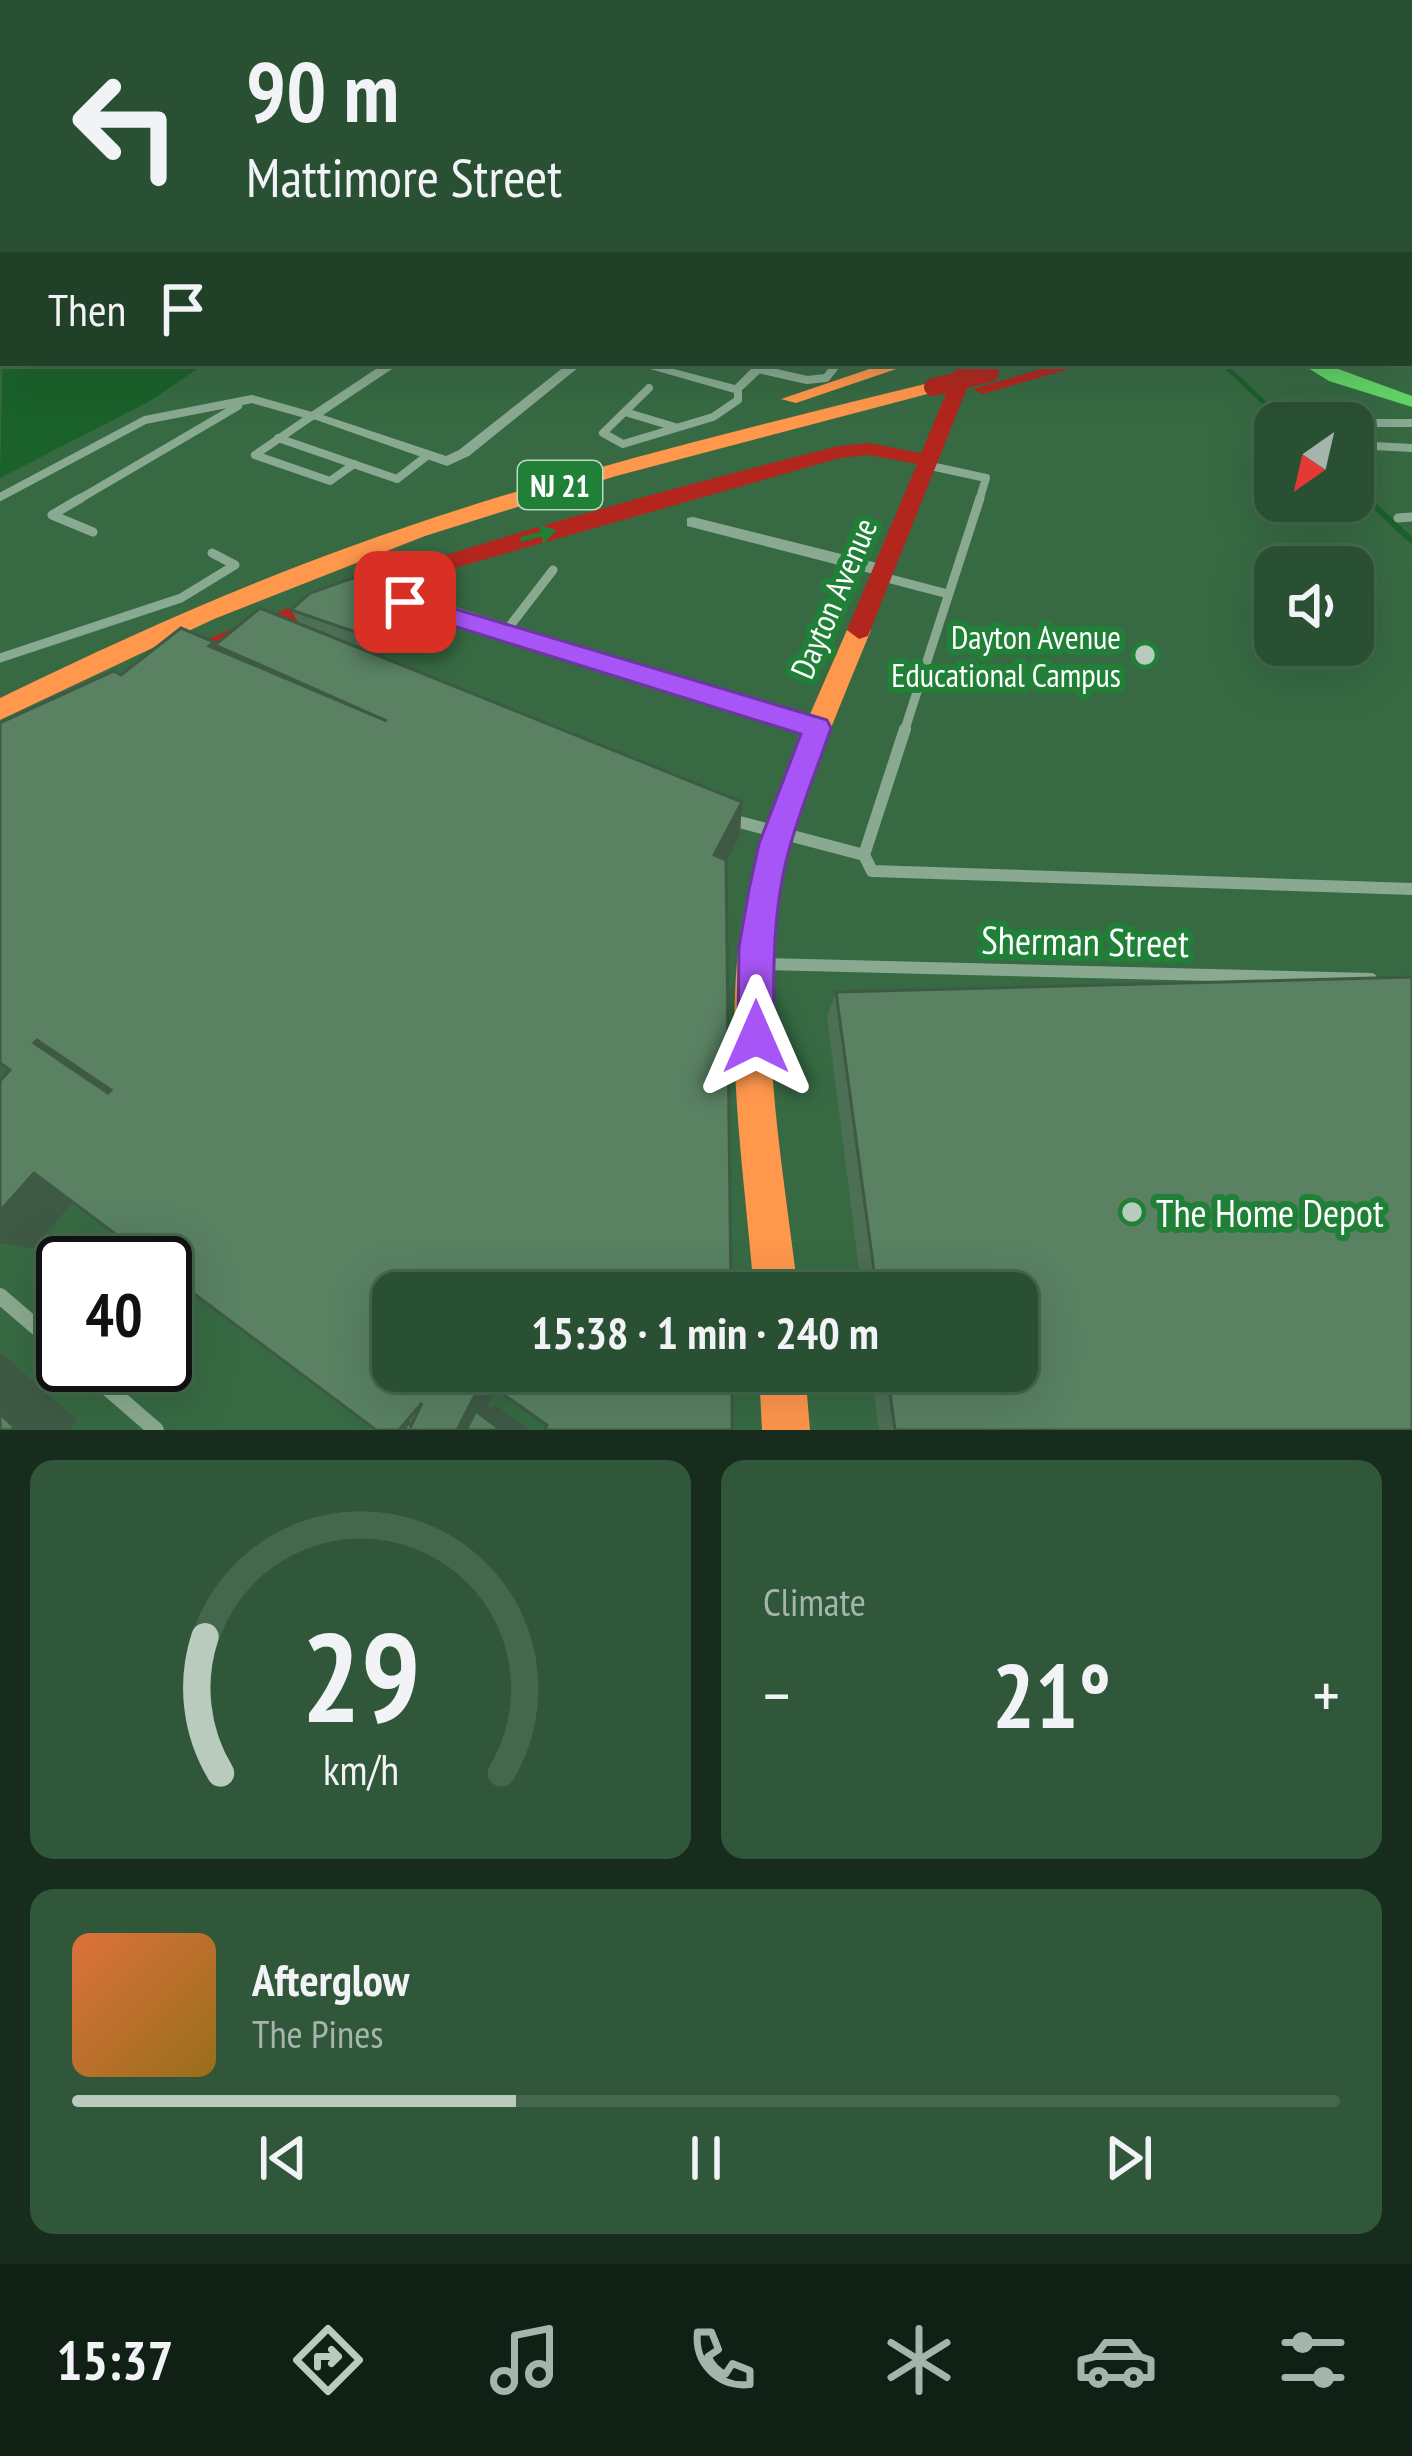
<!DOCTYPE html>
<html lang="en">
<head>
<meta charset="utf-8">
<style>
	body { margin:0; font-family:"PT Sans Narrow",sans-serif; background:#31573a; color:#f1f3f6; height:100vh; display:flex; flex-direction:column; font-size:45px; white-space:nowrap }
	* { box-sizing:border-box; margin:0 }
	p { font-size:39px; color:#a5b5ac }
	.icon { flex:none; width:66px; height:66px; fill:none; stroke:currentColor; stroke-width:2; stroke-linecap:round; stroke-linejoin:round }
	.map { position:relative; height:1430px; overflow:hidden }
	.panel { display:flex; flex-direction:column; gap:30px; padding:30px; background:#172c1c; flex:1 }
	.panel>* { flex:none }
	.top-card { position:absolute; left:0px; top:0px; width:1413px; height:366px; box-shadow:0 12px 48px #0002,0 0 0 3px #45674d; background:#295032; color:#f1f3f6; overflow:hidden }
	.needle { width:78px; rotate:214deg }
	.tools { position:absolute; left:1254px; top:402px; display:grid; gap:24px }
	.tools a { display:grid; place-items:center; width:120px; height:120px; border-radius:24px; background:#295032; box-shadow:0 12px 48px #0002,0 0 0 3px #45674d; font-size:60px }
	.speed { position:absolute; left:36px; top:1236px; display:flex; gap:24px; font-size:60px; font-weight:700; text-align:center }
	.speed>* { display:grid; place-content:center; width:156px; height:156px; border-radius:50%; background:#295032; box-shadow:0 12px 48px #0002,0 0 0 3px #45674d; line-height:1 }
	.speed .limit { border:6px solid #111; border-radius:18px; background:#fff; color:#111 }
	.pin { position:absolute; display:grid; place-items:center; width:102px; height:102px; color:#fff; margin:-51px; border-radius:24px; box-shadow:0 6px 18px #0006 }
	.me { position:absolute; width:132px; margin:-66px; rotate:0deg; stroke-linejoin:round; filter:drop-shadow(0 0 9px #0008) }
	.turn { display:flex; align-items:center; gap:42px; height:252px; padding:0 48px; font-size:54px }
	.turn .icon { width:156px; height:156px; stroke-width:2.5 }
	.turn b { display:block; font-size:84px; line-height:102px }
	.then { display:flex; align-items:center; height:114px; padding:0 48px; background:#0003; gap:24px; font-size:45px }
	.big { font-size:90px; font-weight:600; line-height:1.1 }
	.panel .widget { flex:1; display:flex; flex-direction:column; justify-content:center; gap:18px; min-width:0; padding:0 42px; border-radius:24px; background:#31573a }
	.panel .dial { align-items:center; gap:0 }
	.dial svg { height:312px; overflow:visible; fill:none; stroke:#45674d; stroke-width:7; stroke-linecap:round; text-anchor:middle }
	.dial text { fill:#f1f3f6; stroke:none }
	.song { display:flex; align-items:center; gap:36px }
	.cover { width:144px; height:144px; border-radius:18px; background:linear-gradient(135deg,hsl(20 70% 55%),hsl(40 70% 35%)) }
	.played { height:12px; border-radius:6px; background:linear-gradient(90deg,#b9cbbd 35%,#45674d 35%) }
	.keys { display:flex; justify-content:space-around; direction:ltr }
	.heat { display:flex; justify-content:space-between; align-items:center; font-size:66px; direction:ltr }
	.panel .tiles { flex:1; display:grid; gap:30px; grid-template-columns:1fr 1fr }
	.widget:last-child { grid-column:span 2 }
	.trip { position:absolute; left:372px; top:1272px; width:666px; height:120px; border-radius:24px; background:#295032; box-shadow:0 12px 48px #0002,0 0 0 3px #45674d; font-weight:600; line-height:120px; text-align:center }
	.dock { display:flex; height:192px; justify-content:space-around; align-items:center; background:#102014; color:#a5b5ac }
	.dock .icon { width:84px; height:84px }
	.dock .active { color:#b9cbbd }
	.dock b { font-size:54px; color:#f1f3f6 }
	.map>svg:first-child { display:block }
</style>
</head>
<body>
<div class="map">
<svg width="1412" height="1430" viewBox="0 0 1412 1430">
	<rect width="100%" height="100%" fill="#376a43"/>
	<polygon fill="#1a612a" points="3,343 3,363 206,363 150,401 0,478"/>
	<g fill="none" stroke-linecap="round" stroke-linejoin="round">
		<g stroke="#1a612a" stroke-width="4.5">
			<polyline points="1222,363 1286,423"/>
			<polyline points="1353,486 1369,501"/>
		</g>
		<polyline stroke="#1a612a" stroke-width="6" points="1366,498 1412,541"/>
		<g stroke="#89aa90" stroke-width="8">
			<polyline points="758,369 807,380 826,378 838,363"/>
			<polyline points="649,388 603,433 623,444 713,417 738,400 738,390"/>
			<polyline points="625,412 675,427"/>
			<polyline points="1315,423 1412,423"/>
			<polyline points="278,438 397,479 428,455"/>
			<polyline points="1353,445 1412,448"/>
			<polyline points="255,455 330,481 354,464"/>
			<polyline points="255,455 312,416"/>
			<polyline points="926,465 986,478 979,501"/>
			<polyline points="0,497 145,420 252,399 312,416"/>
			<polyline points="76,501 238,406"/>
		</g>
		<g stroke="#89aa90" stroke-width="9">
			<polyline points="81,498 52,515 93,532"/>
			<polyline points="1398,518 1412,517"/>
			<polyline points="883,577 948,594"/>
			<polyline points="506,631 553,570"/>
			<polyline points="0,658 181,598 235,565 212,553"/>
			<polyline points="904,732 980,498"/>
		</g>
		<g stroke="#89aa90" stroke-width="12">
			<polyline points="905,729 864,855 872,871 1412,889"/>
			<polyline points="732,820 864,855"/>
			<polyline points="765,964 1371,979"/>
		</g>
		<g stroke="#89aa90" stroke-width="16">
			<polyline points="0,1296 63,1350"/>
			<polyline points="81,1365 156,1430"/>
		</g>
		<g fill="#89aa90" fill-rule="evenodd">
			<rect x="0" y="256" width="3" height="6"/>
			<polygon points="385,363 401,363 323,415 446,456 459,450 569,363 584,363 469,456 447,466 305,416"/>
			<polygon points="629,363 651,363 735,385 757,363 771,363 738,394"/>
			<polygon points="693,517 885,565 894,571 885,577 687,526 687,518"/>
			<polygon points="381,598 439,602 817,720 825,722 828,728 825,734 817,736 431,613 374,609 372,604 374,599"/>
		</g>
		<g fill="#63d668" fill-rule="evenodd">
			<polygon points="1412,295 1412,305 1410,306 1410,296"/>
			<polygon points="955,363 976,363 967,368"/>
			<polygon points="1300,363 1322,363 1412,396 1412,407 1329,381"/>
		</g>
		<g fill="#ff974d" fill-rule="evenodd">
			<rect x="1410" y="215" width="2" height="8"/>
			<polygon points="3,285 3,296 0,297 0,286"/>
			<polygon points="887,363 914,363 796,403 781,399"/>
			<path d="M933 382 942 387 939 391 616 476 425 536 214 619 0 720V698C115 642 232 589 352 546 542 477 738 430 933 382Z"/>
			<path d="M859 621 871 630C830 731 782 835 773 945 762 1061 785 1178 798 1293H754C745 1178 725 1059 739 943 753 833 803 731 847 630Z"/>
			<polygon points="759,1371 805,1371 810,1430 762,1430"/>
		</g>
		<g fill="#b3261e" fill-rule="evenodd">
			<rect x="1410" y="325" width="2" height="10"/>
			<path d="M959 363H977L868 636 859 639 847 630 917 464 869 455 840 458 423 577 168 674 155 665 159 658C379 568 608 504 839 446L869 443 921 453Z"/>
			<polygon points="1061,363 1090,363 982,394 973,389"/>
		</g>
		<polyline stroke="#b3261e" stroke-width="18" points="933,387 990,373"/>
	</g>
	<g fill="#4d6f54">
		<polygon points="400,587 415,624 383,657 740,835 726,860 732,1371 547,1425 496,1389 487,1408 496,1406 528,1428 527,1430 376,1430 73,1202 34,1248 10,1070 121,675 214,642 215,645 299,624 291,610"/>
		<polygon points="836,992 1412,1430 879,1430 871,1371 1017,1371 1017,1293 862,1293 827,1016"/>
	</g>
	<g fill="#3e5a45">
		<polygon points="400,587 415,624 373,668 355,632"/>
		<polygon points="742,802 740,835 714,885 714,855"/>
		<polygon points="37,1040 152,1112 108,1093 34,1043"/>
		<polygon points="34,1173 86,1187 34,1248 0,1243 0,1211"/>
		<polygon points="0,1352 77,1420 70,1430 12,1430 0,1414"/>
		<polygon points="502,1377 487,1408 496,1406 528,1428 527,1430 457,1430 483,1380"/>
	</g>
	<g fill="#598162" stroke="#3e5a45" stroke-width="3" fill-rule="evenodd">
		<polygon points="361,575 400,587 355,632 291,610 310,593"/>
		<path d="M260 608 742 802 714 855 726 860 731 1293H393V1371H732V1430H545L547 1425 483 1380 457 1430H404L408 1422 411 1426 422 1403 399 1430H376L165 1272V1263H154L34 1173 0 1211V1081L10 1070 0 1063V723L114 671 121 675 181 628 214 642 209 646 387 721 215 645ZM37 1040 111 1090 108 1093 34 1043Z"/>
		<polygon points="1412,977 1412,1430 895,1430 887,1371 1017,1371 1017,1293 877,1293 836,992"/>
		<polygon points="476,1411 501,1430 466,1430"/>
		<polygon points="0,1414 14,1427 12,1430 0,1430"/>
	</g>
	<defs><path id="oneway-solid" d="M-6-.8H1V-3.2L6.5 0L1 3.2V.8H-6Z" transform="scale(3)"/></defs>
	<use fill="#218037" href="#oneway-solid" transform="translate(538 535) rotate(-15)"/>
	<linearGradient id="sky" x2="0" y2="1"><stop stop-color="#1e3a25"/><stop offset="0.48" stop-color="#4d7666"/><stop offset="1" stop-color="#4d7666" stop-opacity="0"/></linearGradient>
	<rect width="1412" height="388" fill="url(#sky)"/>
	<path fill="#a855f7" stroke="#6d37a1" stroke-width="3" d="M405 594 827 720 831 728C818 766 802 804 791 843 772 906 773 972 774 1037L769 1050 756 1055 743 1050 738 1037 739 947 749 890 759 844 801 734 396 608V596Z"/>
	<g fill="#b9cbbd" stroke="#218037" stroke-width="4.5">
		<circle cx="1145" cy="655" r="12"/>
		<circle cx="1132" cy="1212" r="12"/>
	</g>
	<g text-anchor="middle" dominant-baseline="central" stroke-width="12" stroke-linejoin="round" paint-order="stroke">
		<rect fill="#218037" stroke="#bcd9c3" stroke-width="3" x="518" y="461" width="84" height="48" rx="9"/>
		<g font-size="30" font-weight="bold" fill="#fff">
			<text x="560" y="485">NJ 21</text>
		</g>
		<g font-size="33" fill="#fff" stroke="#218037">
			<text transform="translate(833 598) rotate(-67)">Dayton Avenue</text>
		</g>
		<g font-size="33" fill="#fff" stroke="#218037" text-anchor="end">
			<text x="1121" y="636">Dayton Avenue<tspan x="1121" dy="38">Educational Campus</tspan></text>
		</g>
		<g font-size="39" fill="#fff" stroke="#218037">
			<text transform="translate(1085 941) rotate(1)">Sherman Street</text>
		</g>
		<g font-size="39" fill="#fff" stroke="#218037" text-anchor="start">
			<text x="1156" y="1212">The Home Depot</text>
		</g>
	</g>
</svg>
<div class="tools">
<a><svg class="needle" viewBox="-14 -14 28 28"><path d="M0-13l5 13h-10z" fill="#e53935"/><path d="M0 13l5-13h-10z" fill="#a5b5ac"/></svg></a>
<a><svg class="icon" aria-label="sound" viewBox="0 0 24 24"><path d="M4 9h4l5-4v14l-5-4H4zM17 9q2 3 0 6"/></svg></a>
</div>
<div class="speed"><div class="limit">40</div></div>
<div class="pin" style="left:405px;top:602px;background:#d93025"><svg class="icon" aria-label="arrive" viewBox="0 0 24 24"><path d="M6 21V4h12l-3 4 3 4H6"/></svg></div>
<svg class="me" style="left:756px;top:1037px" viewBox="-20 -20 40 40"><path d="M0-17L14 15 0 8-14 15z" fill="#a855f7" stroke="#fff" stroke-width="4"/></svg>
<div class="trip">15:38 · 1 min · 240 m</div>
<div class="top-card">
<div class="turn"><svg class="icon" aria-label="left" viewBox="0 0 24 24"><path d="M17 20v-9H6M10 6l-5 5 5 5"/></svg><div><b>90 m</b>Mattimore Street</div></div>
<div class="then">Then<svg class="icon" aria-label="arrive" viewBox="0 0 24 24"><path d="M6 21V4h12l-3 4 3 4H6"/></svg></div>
</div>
</div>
<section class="panel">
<div class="tiles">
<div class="widget dial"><svg viewBox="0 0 100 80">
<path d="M14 69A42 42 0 1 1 86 69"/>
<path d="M14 69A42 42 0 0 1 10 34" stroke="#b9cbbd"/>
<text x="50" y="56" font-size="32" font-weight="700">29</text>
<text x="50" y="72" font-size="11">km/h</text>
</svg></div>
<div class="widget"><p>Climate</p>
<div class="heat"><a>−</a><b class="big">21°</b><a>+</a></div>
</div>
<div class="widget">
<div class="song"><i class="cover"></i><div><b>Afterglow</b><p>The Pines</p></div></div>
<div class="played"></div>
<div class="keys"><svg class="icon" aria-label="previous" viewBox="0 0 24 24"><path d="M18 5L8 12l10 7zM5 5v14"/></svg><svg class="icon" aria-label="pause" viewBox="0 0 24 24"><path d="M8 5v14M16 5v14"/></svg><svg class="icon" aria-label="next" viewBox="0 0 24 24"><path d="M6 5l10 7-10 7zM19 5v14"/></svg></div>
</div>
</div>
</section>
<nav class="dock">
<b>15:37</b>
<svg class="icon active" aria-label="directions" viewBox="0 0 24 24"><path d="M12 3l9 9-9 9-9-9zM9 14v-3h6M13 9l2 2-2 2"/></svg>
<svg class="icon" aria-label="music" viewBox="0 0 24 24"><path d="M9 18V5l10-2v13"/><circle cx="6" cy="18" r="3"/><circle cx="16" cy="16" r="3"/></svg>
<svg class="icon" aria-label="phone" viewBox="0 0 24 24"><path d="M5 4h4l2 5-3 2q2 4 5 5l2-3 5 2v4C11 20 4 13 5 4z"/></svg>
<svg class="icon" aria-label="climate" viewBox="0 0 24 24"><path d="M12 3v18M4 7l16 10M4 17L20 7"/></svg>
<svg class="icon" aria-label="car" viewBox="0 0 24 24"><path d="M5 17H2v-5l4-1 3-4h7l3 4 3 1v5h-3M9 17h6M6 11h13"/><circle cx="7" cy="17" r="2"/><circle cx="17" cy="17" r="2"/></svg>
<svg class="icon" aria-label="filters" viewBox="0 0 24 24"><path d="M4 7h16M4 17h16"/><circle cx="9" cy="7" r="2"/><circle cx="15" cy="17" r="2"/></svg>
</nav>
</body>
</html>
